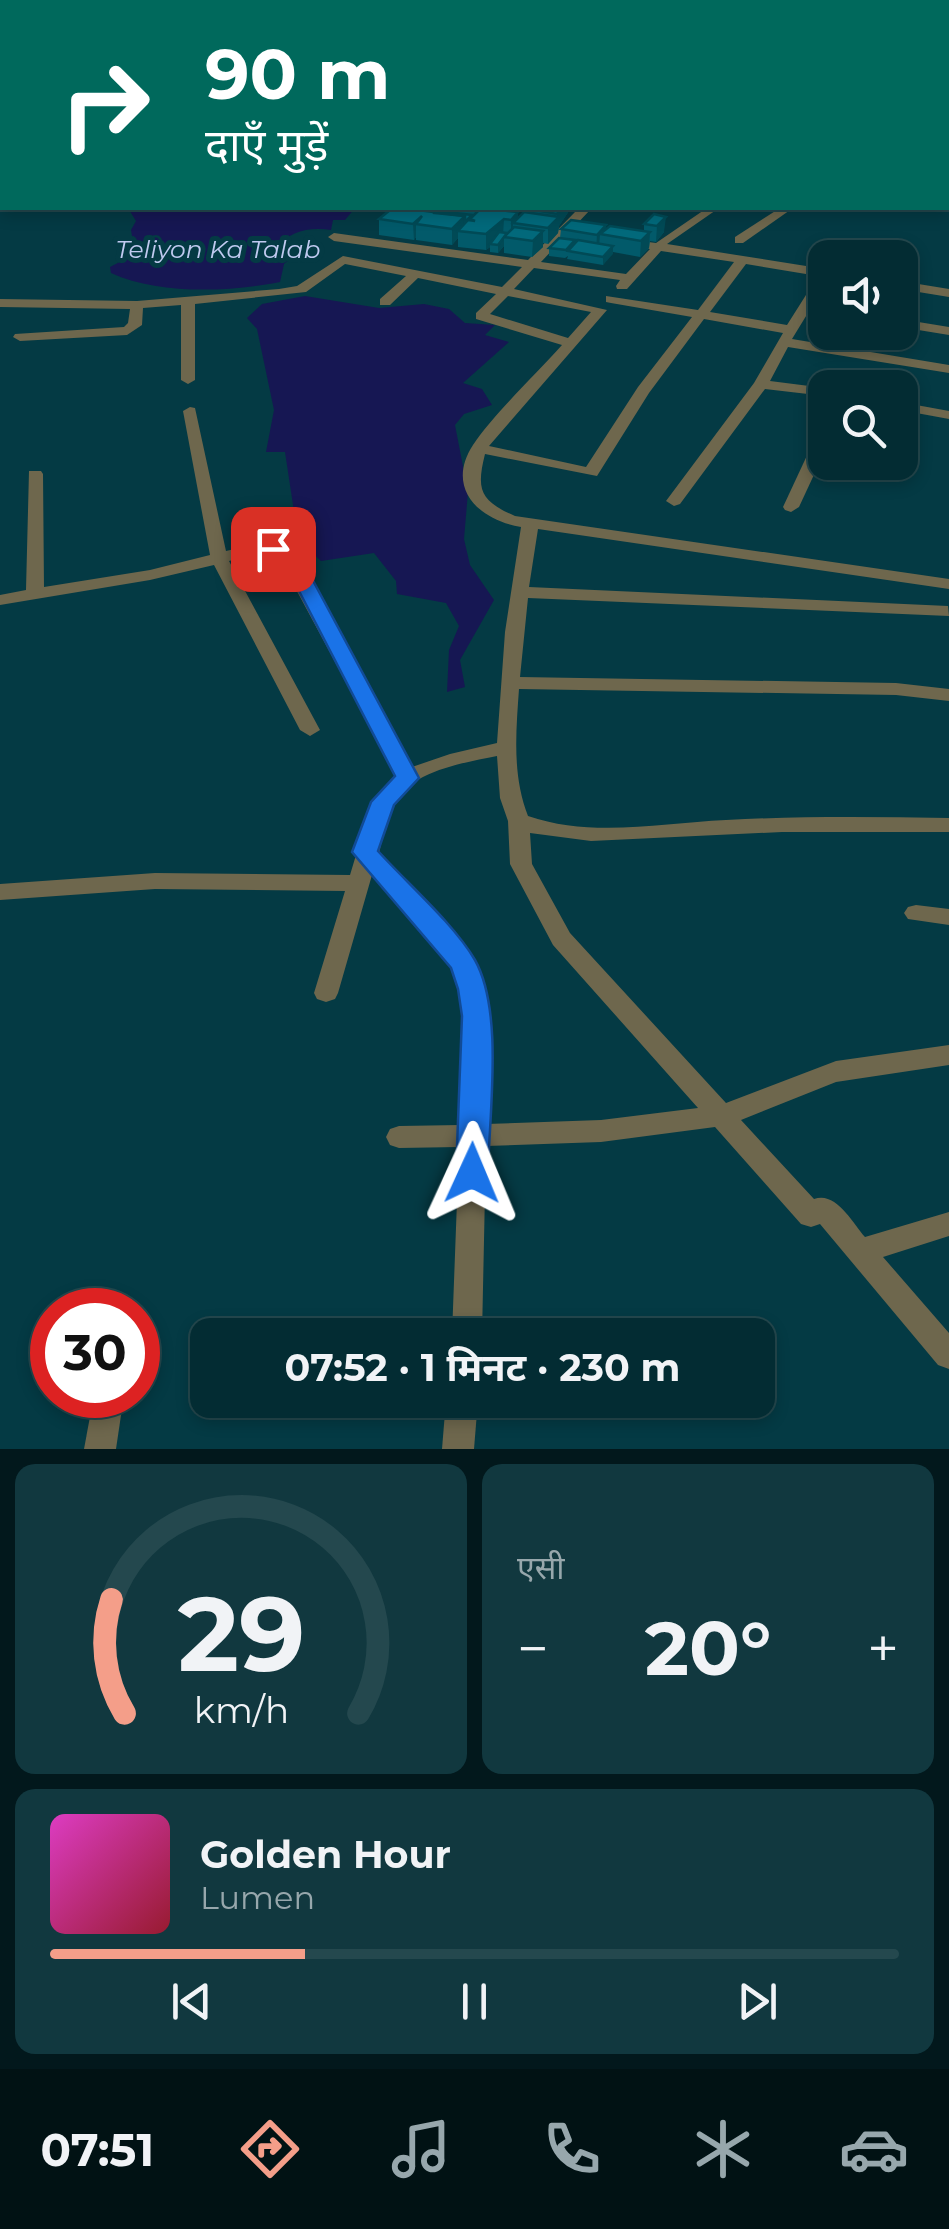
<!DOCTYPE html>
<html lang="hi">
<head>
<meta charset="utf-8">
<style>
	body { margin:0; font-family:Montserrat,"Noto Sans Devanagari",sans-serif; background:#11383f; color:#f1f3f6; height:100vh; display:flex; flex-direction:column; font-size:38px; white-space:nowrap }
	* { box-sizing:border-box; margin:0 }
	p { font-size:32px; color:#97a7ac }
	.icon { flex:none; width:55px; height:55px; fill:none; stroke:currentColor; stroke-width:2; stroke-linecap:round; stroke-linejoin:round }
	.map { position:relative; height:1449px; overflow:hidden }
	.drawer { display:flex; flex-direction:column; gap:15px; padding:15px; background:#02181c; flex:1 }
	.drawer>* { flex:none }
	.guide { position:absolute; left:0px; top:0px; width:950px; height:210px; box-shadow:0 5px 15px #0003,0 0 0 2px #24484e; background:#00695c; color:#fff; overflow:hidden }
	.fabs { position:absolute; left:808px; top:240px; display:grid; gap:20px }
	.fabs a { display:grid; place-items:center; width:110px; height:110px; border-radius:20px; background:#032c33; box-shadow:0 5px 15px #0003,0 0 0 2px #24484e; font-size:50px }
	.speed { position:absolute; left:30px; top:1288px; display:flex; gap:20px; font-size:50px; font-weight:700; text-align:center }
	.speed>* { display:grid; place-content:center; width:130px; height:130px; border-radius:50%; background:#032c33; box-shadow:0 5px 15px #0003,0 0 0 2px #24484e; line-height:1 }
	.speed .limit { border:15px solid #d22; background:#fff; color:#111 }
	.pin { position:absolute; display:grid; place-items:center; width:85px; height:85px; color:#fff; margin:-42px; border-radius:20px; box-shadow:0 5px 15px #0006 }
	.me { position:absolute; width:110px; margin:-55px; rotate:1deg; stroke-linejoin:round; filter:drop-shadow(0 0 8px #0008) }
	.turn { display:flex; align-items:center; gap:35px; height:210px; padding:0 40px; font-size:45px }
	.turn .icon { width:130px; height:130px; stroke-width:2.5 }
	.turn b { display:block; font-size:70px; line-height:85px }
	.big { font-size:75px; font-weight:700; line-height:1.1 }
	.drawer .tile { flex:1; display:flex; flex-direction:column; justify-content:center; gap:15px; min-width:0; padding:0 35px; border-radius:20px; background:#11383f }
	.drawer .dial { align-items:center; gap:0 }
	.dial svg { height:260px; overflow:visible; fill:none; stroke:#24484e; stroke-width:7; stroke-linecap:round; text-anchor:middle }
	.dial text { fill:#f1f3f6; stroke:none }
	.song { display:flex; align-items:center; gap:30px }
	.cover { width:120px; height:120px; border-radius:15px; background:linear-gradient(135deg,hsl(310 70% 55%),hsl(350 70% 35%)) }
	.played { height:10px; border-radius:5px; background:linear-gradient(90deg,#f49e89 30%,#24484e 30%) }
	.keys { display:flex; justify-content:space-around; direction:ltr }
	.heat { display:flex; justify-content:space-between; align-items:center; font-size:55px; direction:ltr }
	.drawer .tiles { flex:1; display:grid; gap:15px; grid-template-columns:1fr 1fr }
	.tile:last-child { grid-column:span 2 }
	.trip { position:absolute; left:190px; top:1318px; width:585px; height:100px; border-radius:20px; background:#032c33; box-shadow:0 5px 15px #0003,0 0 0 2px #24484e; font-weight:700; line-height:100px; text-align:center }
	.tab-bar { display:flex; height:160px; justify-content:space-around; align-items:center; background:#011214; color:#97a7ac }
	.tab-bar .icon { width:70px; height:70px }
	.tab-bar .on { color:#f49e89 }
	.tab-bar b { font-size:45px; color:#f1f3f6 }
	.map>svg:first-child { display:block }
</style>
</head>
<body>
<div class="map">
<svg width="949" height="1449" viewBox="0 0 949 1449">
	<rect width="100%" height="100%" fill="#043a44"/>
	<g fill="#161753">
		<path d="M128 208H355L345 220H333L331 230C308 227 290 231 275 249L294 255 284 264 280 282C229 292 159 295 111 273L110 267 135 254 131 230 136 221Z"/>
		<polygon points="305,296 379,308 424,304 449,309 465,323 495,325 485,335 509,342 463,383 482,389 492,405 464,414 455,425 468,492 464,539 470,565 494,600 460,660 465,687 447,692 449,650 459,626 446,603 397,594 396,581 374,553 321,561 290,531 295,518 285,452 266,452 274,410 257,329 247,318 262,304"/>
	</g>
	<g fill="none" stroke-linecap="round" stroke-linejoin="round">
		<g fill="#6e674d" fill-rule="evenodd">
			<polygon points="948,43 949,44 949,50 948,49"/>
			<rect x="0" y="62" width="2" height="6"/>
			<polygon points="949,83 949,90 948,90 948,84"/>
			<path d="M564 208 590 210 541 262 626 274 650 249 618 244V238L656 243 707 208H719L667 244 825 269V285L792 339 949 365V373L788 347 770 381 825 388V396L765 389 680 504 674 506 666 501 754 383 783 333 704 319 649 393 597 476 485 454C476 490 480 501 515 516L949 579V589L538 529 529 587 948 606 949 616 528 598 520 677 896 683 949 689V701L896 695 519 689C516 732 512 775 528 816 591 838 662 823 726 820 800 816 875 817 949 818V832H782L591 841 530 833 532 864 570 933 726 1103 836 1061 949 1045V1065L836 1082 741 1120 814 1199C836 1191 852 1222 865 1237L949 1212V1236L883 1257 949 1333V1369L938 1365 820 1224 811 1227 801 1224 715 1127 601 1142 486 1146 482 1335H452L459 1147 399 1148 390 1145 386 1137 390 1129 399 1126 460 1125 464 1016 452 967 372 875 338 993 335 999 326 1002 317 999 314 993 345 891 155 889 0 900V884L155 873 350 875 356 855 354 852 359 846 372 802 397 777 278 556 256 554 229 561 320 730 310 736 300 730 214 565 150 580 0 605V595L26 590 29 471H41L43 474 44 587 150 570 210 555 183 411 190 407 195 408 226 551 256 544 290 548 412 767 450 754 497 743 505 632 521 527C479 520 445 488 473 445 494 414 536 374 562 345L476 319V313L496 294 418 278 390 305H380V299L406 276 345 264 306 292 195 304V380L188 384 181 380V305L143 308 142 325 127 335 20 341 13 337 15 334 124 327 128 323 130 309 0 307V299L137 301 279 289 297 286 343 256 502 287 522 267 334 241 328 237 334 233 528 260 575 212ZM661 251 734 262 698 310 606 296V302L611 303 692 317 638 387 586 467 489 446 607 310 514 289 534 268 620 280 616 286 617 289H627ZM746 264 818 276 787 325 710 312ZM508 296 591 312 568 338 490 314ZM497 756 500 798 508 821 510 864 553 945 698 1108 601 1120 486 1124 488 1016 475 964 379 853C383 838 386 821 392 807 408 771 463 763 497 756Z"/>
			<polygon points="780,208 793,208 743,243 735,243 735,237"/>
			<polygon points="900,281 949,289 949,297 900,289"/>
			<polygon points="900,319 949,327 949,335 900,327"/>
			<polygon points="900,402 949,411 949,419 900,410"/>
			<polygon points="825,429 825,451 799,507 791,512 785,510 783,507 817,434"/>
			<polygon points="916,905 949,909 949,925 908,919 904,913 908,907"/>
			<polygon points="94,1395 124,1395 116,1449 84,1449"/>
			<polygon points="446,1400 478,1400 474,1449 442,1449"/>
		</g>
		<g fill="#908459" fill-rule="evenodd">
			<polygon points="0,22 2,23 2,27 0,28"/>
			<rect x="948" y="64" width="1" height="6"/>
			<polygon points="2,77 2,83 0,84 0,78"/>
			<rect x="948" y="139" width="1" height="6"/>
		</g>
	</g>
	<g fill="#025a6a">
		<polygon points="436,208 491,208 490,209 518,212 518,218 528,213 529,208 571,208 559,226 558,233 548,244 543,243 543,247 532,257 504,253 504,246 498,253 490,252 490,247 486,250 458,247 458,238 452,245 416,240 416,237 414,240 379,235 379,219 414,210 436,212"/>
		<polygon points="654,214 664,232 656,242 650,241 649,248 640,257 613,252 603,265 567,259 568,256 565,258 549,256 549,248 560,238 561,229 606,229 644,231 644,224"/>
	</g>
	<g fill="#014a56">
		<polygon points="561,208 571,208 559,226 558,233 548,244 548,228 557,219 557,214"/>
		<polygon points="518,212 518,224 513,223 513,234 511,236 511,220"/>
		<polygon points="422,216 416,224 416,237 414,240 413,224"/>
		<polygon points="465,216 465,232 458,231 458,238 452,245 452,229"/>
		<polygon points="666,217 664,232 656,242 657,226"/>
		<polygon points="504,219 503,235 490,244 490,247 486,250 486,234"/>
		<polygon points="606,225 606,235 600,234 599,247 596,251 597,235"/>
		<polygon points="543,231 543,247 532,257 533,241"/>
		<polygon points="650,232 649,248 640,257 641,241"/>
		<polygon points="504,238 504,246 498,253 498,245"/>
		<polygon points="613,246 613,254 603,265 603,257"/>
	</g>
	<g fill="#02697b" stroke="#014a56" stroke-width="2.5">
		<polygon points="451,208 484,208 481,208 478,210"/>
		<polygon points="481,208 518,212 511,220 504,219 486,234 458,231 468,220 475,221 470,219"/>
		<polygon points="529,208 561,208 557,214 528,209"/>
		<polygon points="410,209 465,216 452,229 416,224 422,216 413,224 379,219 390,210"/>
		<polygon points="437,211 472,215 465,222 465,216 435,213"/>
		<polygon points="524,212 559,217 548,228 513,223"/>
		<polygon points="654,214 666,217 657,226 644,224"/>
		<polygon points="571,220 606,225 597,235 561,229"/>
		<polygon points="610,226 650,232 641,241 600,234"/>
		<polygon points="514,227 543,231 533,241 504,237"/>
		<polygon points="499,232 507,233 498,245 490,244"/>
		<polygon points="559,238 575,240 566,250 549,248"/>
		<polygon points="578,240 613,246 603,257 568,251"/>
	</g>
	<path fill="#1a73e8" stroke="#114b97" stroke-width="2.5" d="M273 543 291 548 303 562 419 778 394 805 378 851C407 883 454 924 475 960 504 1012 489 1114 488 1173L483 1183 472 1186 461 1183 456 1173 462 1016 458 989 451 968 352 852 371 802 395 776 285 564 264 549Z"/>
	<g text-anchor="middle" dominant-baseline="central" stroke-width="10" stroke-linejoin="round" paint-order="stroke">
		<g font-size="25" font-style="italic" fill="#c0caf0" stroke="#043a44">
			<text x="218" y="249">Teliyon Ka Talab</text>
		</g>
	</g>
</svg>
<div class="fabs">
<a><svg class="icon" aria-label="sound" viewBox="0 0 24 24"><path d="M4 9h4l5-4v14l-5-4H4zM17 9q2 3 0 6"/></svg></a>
<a><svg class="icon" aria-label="search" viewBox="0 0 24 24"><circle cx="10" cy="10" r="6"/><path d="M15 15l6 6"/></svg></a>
</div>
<div class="speed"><div class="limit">30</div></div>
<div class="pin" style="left:273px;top:549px;background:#d93025"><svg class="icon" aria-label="arrive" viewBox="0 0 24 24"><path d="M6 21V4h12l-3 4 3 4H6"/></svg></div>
<svg class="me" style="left:472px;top:1173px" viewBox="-20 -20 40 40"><path d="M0-17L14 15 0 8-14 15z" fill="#1a73e8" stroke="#fff" stroke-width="4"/></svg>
<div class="trip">07:52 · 1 मिनट · 230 m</div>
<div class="guide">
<div class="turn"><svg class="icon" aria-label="right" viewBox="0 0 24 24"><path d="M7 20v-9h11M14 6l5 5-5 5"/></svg><div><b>90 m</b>दाएँ मुड़ें</div></div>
</div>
</div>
<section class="drawer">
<div class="tiles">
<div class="tile dial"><svg viewBox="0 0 100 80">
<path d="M14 69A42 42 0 1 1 86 69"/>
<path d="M14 69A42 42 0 0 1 10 34" stroke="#f49e89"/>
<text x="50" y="56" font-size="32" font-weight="700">29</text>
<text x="50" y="72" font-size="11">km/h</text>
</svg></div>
<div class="tile"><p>एसी</p>
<div class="heat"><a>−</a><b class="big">20°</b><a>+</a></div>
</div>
<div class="tile">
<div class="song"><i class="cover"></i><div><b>Golden Hour</b><p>Lumen</p></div></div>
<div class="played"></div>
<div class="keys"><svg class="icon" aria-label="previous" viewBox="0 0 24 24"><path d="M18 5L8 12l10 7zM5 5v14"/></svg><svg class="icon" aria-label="pause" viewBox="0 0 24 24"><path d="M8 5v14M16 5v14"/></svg><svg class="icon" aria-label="next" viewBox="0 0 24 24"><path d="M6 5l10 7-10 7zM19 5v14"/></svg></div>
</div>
</div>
</section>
<nav class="tab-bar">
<b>07:51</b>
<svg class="icon on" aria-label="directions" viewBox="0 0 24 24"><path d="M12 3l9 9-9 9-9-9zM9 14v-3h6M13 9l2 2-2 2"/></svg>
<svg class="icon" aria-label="music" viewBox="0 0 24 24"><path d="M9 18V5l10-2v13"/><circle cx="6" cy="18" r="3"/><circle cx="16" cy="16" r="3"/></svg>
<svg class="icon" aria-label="phone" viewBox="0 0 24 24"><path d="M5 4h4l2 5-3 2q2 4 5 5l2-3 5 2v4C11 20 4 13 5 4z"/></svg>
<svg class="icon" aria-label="climate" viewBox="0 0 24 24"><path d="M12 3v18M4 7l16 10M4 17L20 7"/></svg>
<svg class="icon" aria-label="car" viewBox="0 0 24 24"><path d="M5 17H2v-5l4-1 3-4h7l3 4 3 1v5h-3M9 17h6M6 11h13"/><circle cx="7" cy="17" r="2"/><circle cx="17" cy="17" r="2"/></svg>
</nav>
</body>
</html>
